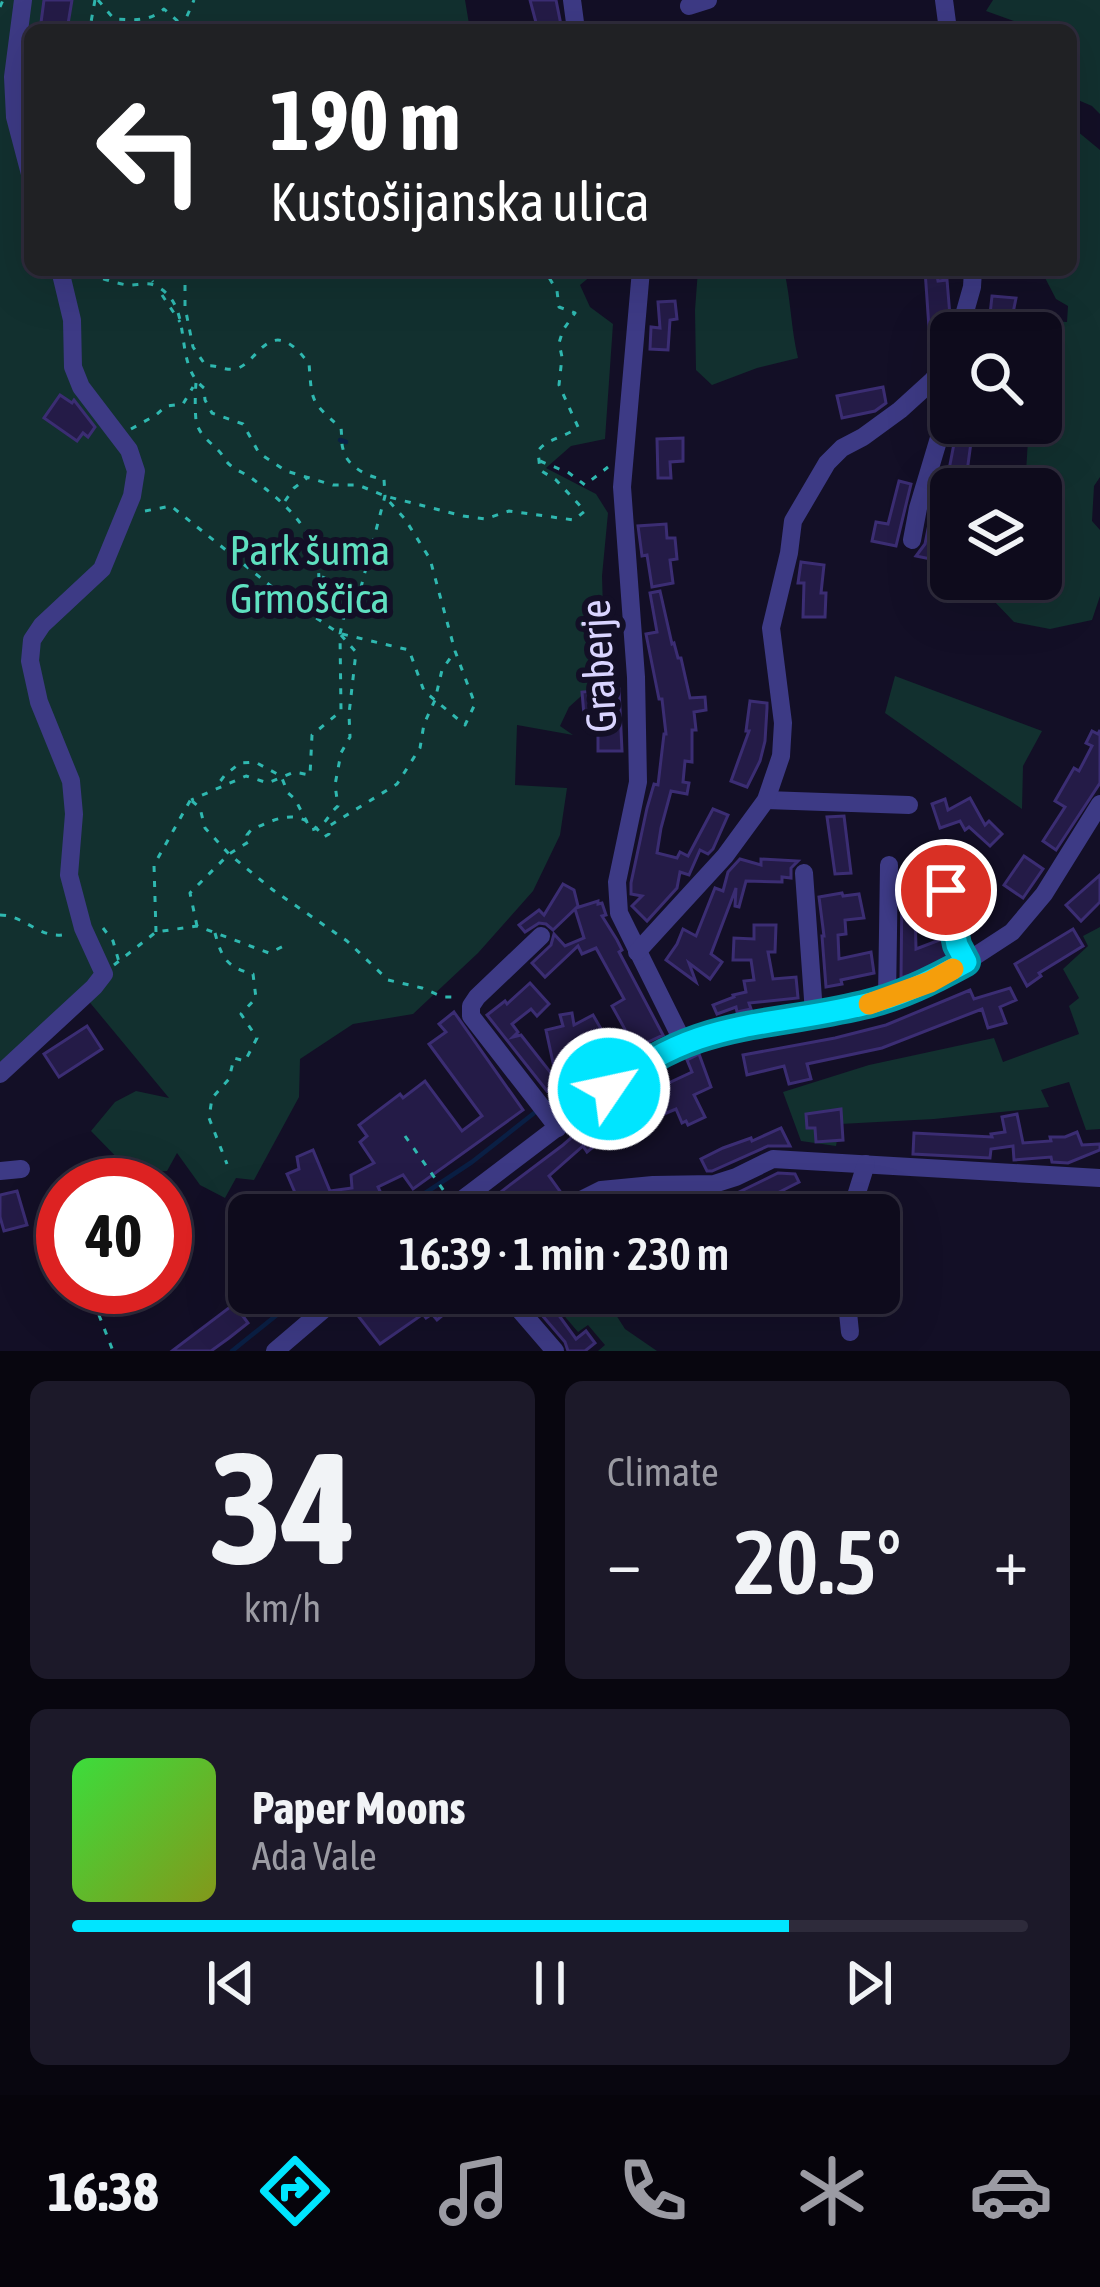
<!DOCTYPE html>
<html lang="en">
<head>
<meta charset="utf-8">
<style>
	body { margin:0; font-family:"Asap Condensed",sans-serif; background:#1c1929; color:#f1f3f6; height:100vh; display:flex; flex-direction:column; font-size:45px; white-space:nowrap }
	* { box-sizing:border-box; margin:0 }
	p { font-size:39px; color:#9b9ba3 }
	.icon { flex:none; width:66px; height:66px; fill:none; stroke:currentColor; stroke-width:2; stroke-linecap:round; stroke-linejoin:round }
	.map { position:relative; height:1351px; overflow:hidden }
	.side { display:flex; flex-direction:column; gap:30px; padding:30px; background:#08060f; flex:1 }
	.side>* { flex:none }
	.top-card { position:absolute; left:24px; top:24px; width:1053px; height:252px; border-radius:18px; box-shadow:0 12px 48px #0002,0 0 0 3px #2e2b3b; background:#202124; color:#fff; overflow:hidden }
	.buttons { position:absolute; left:930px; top:312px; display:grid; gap:24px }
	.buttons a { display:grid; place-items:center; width:132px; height:132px; border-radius:18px; background:#0e0b1c; box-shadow:0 12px 48px #0002,0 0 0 3px #2e2b3b; font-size:60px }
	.speed { position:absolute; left:36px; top:1158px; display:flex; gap:24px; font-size:60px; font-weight:700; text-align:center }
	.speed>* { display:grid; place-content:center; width:156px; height:156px; border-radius:50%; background:#0e0b1c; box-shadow:0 12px 48px #0002,0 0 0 3px #2e2b3b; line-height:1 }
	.speed .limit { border:18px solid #d22; background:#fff; color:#111 }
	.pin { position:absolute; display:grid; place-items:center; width:102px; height:102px; color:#fff; margin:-51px; border:6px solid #fff; border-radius:50%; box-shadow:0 3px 12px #0007 }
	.me { position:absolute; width:132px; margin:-66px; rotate:56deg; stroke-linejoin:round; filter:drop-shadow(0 0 9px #0008) }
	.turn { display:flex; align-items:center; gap:42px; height:252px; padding:0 48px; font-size:54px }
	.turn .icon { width:156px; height:156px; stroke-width:2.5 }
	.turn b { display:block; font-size:84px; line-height:102px }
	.big { font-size:90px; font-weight:600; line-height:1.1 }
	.side .card { flex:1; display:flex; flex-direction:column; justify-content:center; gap:18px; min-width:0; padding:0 42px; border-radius:18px; background:#1c1929 }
	.side .dial { align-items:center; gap:0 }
	.dial b { font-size:156px; line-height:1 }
	.song { display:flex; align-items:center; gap:36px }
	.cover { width:144px; height:144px; border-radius:18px; background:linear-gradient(135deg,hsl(120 70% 55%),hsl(70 70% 35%)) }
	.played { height:12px; border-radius:6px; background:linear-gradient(90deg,#00e5ff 75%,#2e2b3b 75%) }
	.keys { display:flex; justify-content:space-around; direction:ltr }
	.heat { display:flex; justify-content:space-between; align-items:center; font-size:66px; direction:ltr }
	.side .tiles { flex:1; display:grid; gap:30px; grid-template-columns:1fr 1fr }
	.card:last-child { grid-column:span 2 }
	.trip { position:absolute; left:228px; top:1194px; width:672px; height:120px; border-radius:18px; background:#0e0b1c; box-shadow:0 12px 48px #0002,0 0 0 3px #2e2b3b; font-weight:600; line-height:120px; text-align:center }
	.tabs { display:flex; height:192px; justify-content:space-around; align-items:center; background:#06040b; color:#9b9ba3 }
	.tabs .icon { width:84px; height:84px }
	.tabs .current { color:#00e5ff }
	.tabs b { font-size:54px; color:#f1f3f6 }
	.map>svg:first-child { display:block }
</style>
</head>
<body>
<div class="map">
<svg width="1100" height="1351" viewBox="0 0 1100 1351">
	<rect width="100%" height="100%" fill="#130f26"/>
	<g fill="#12302f">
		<polygon points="0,0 465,0 470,30 30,30 30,270 598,270 580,285 590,307 613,324 605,439 571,446 546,468 596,494 608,513 602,576 604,643 599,680 569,707 560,726 573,735 517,725 515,785 567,788 560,835 533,891 478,953 413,1014 353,1024 300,1059 299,1097 254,1180 236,1178 225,1198 200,1185 177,1153 167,1171 132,1173 91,1131 115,1102 136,1091 169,1098 82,993 0,1062"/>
		<polygon points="993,0 1100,0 1100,114 1092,106 1071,97 1071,30 1039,30 986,11"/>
		<polygon points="1071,126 1100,150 1100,477 1094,486 1092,521 1100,530 1100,596 1092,620 1050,629 1014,622 993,600 993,579 1041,579 1041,489 1025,489 1029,423 1041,423 1041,342 1047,321 1067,322 1068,306 1056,299 1041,270 1071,270"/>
		<path d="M698 270H784C791 300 791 329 798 358L757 368 712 385 696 370 695 310Z"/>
		<polygon points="895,676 1042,731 1023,766 1022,809 885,713"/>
		<polygon points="1100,927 1100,1129 1086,1130 1069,1082 1041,1090 1049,1107 934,1119 840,1124 836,1146 801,1141 783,1092 869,1065 994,1038 1003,1062 1079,1034 1069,1006 1079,998 1063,969 1088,946 1083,936"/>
		<polygon points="569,1293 602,1293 625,1329 657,1351 598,1351 605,1345 588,1325 578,1332 555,1305"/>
	</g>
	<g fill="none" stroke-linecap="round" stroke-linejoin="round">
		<g stroke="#0a1f44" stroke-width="4.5">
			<polyline points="340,440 346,442"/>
			<polyline points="547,1103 579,1081 589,1080"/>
			<polyline points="392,1215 472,1162 538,1110"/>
			<polyline points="232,1351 304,1293"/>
		</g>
	</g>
	<g fill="#241b47" stroke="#3b2d73" stroke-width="3">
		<polygon points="44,0 72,0 67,30 40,30"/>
		<polygon points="530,0 556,0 562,30 538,30"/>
		<polygon points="925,270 936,270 938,281 947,280 950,316 947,327 929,328"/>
		<polygon points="992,296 1016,298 1009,333 988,333"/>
		<polygon points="675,301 677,319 670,320 668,350 650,349 651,327 660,328 658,302"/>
		<polygon points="883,387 886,403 875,411 842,418 837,396"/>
		<polygon points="60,395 72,403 74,400 95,427 88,437 83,433 77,441 44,418"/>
		<polygon points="958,423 984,423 982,437 972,435 967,472 958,471 956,489 951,489 951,504 934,501 941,479 947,480"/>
		<polygon points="683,438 683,461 670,462 671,478 658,478 657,439"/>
		<polygon points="899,481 911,484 896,546 872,541 876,522 888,524"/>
		<polygon points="666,524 667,538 675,538 677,559 670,560 673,583 652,587 647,555 642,556 638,526"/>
		<polygon points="929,524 951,529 945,562 916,556 925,544"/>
		<polygon points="801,562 824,565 821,593 826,593 825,617 803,617 804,583 798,583"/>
		<polygon points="660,591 672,644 674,643 678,658 681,658 690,698 705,697 706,710 694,712 696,730 692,730 692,762 685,761 683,782 689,783 687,794 671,791 661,828 657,853 677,858 680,852 688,856 713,809 728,815 713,849 708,854 700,850 689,875 680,872 677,888 647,921 632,906 642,896 631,894 631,883 647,808 654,784 658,785 664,734 666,734 662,699 659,699 646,634 657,632 650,593"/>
		<polygon points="619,689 622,751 598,751 598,713 584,715 582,692"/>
		<polygon points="750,701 767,703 767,708 765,741 760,761 747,787 731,781 749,731 746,731"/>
		<polygon points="1100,730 1100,783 1056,850 1043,841 1065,807 1055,801 1074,768 1079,771 1092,746 1086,743 1092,731 1098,734"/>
		<polygon points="970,798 985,825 989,821 1002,834 990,846 969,827 965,830 960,821 940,828 932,804 945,799 948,810"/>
		<polygon points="844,816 851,873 835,874 827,817"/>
		<polygon points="1024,856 1043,869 1023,898 1004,885"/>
		<polygon points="740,859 761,865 761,859 798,861 791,868 791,878 782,877 782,882 746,881 739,907 735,906 736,888 711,954 722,962 710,979 689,963 696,982 666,960 677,944 683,929 696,936 715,888 723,891 728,872"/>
		<polygon points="1100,875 1100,902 1081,921 1066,905"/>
		<polygon points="563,884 574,890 578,906 576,908 598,901 598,904 602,903 606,915 602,916 617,940 622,950 619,952 663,1035 599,1065 595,1056 557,1081 546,1030 563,1026 560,1015 572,1013 574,1025 593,1015 608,1041 627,1033 612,1006 624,999 596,948 582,954 578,946 545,977 532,963 551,945 554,934 565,946 584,938 575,909 553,930 546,924 539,923 525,932 519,925 539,910 544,915"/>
		<polygon points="911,889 911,908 915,908 916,949 942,939 948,957 924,970 901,978 902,890"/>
		<polygon points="842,893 843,896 859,894 864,918 845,920 846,934 838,935 839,959 871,952 874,973 841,980 842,984 826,987 822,936 824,936 819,897"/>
		<polygon points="754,925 776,925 775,952 768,952 773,979 796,977 798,998 749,1003 751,1009 737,1012 736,1007 717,1014 713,1005 734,997 733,995 746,992 744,981 754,980 751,960 733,960 734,938 754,939"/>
		<polygon points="1073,929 1083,946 1039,973 1041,976 1027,986 1015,964"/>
		<polygon points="530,983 549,1004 537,1016 531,1009 512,1024 518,1032 513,1037 521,1035 558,1082 547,1091 487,1015 505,1001 507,1004"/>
		<polygon points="1010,988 1016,1000 1000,1007 1006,1023 988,1028 982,1009 882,1048 807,1064 811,1079 789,1084 784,1066 747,1075 743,1055 835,1038 886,1025 970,990 974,999"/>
		<polygon points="454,1012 523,1110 413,1189 403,1175 378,1187 385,1202 374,1207 380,1215 281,1215 299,1202 287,1174 299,1169 297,1157 313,1150 330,1191 352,1188 351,1175 374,1163 360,1142 367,1136 359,1125 400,1094 403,1098 425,1081 462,1131 482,1116 429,1044 446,1032 439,1024"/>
		<polygon points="87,1026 102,1049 59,1077 44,1054"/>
		<polygon points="699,1054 711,1087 694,1095 705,1117 688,1125 686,1121 682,1123 676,1109 664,1114 659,1103 639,1116 628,1091 657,1077 662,1086 692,1072 687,1060"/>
		<polygon points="611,1103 624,1121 600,1138 602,1140 587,1152 583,1146 549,1176 562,1194 526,1215 495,1215 494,1209 507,1199 502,1191 563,1145"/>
		<polygon points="841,1109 843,1140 816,1142 815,1128 807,1128 806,1114"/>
		<polygon points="1017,1114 1023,1143 1051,1141 1050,1137 1065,1137 1077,1132 1082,1145 1100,1144 1100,1150 1068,1163 1052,1162 1051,1157 1014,1160 1013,1146 991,1149 990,1158 913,1154 914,1133 992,1137 991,1134 1005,1132 1002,1117"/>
		<polygon points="781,1128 790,1146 768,1146 712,1171 707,1171 701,1159 723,1148 751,1138 752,1141"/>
		<polygon points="778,1173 795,1174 799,1182 754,1205 759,1215 730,1215 723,1200"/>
		<polygon points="17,1191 27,1225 4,1231 0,1217 0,1195"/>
		<polygon points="372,1293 460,1293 467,1304 453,1314 449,1310 437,1320 432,1314 426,1318 423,1314 380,1344 352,1308"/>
		<polygon points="523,1293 562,1293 550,1303 576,1339 586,1331 595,1343 585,1351 568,1351 565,1342"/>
		<polygon points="234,1304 248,1323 229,1338 211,1351 172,1351"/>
	</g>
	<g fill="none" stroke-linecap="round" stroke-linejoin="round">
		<g stroke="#2fb8b0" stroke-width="3" stroke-dasharray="6 9" stroke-linecap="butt">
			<polyline points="95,0 91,22 97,30"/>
			<path d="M98 0 114 19C133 20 149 22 164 9L181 24 220 30"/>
			<polyline points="0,7 3,0"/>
			<polyline points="120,23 127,28 136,22"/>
			<polyline points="181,30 194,0"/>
			<polyline points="260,30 273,24 287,30"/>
			<polyline points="142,270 153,282"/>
			<path d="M185 270V307L193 347 206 366C216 364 224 371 235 369 256 365 266 323 295 348 300 352 304 358 309 363 312 402 310 401 341 428 342 435 341 443 343 449 346 466 369 478 384 479L385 496 360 591 350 589 340 634 341 711 312 735 310 775 294 772 268 783 246 776 191 800"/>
			<path d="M89 274C101 278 115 283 127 285 136 286 147 281 156 286 196 306 171 362 204 388L205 400 212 413 243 424 259 453 286 471 333 485H358L385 496 463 516 485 519 509 511 574 520 585 511 556 480 540 470 538 451C547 438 565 438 578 427L559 385 562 357 559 343 563 330 575 313 559 307 557 291 547 274 533 273 525 270"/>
			<polyline points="162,295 180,322"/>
			<path d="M196 383C195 393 195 412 196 420 198 434 210 442 218 450 223 455 225 461 230 465 237 471 247 474 254 480 305 518 329 549 315 615"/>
			<polyline points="131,429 156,415 166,406 183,404 193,387"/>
			<polyline points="540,461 569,473 585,485 608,467"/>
			<polyline points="285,501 294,488 307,478"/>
			<path d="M145 511 171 506 282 595 340 634 356 652 349 714 350 737 341 753 335 785 338 806C328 814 326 827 311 830L295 799 288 793 281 776 255 762 240 763 225 775 216 787"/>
			<polyline points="322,577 350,589"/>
			<polyline points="342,634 409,650 424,691 465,725 475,704 455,651 430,559 405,519 386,498"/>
			<polyline points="192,801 200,808 205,828 229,854 273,890 347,941 388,980 422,988 443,997 459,997"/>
			<path d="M0 915C26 915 42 943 70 933"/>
			<path d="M197 926 190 893 229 854 250 841 247 835 251 830C281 816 301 807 324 837L329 834V826L397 784 420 748 424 724 435 700 442 670 455 651"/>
			<polyline points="103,928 113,941 119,962"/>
			<polyline points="156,932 154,865 191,799"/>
			<path d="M215 933C222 959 227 967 253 974L256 998 241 1014 257 1038 245 1061 234 1058 229 1079 212 1098 209 1118 227 1164"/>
			<polyline points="114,965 156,932 197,926 269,953 284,946"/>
			<polyline points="405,1136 444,1191"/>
			<polyline points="88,1287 113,1351"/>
		</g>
		<g stroke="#3d3a85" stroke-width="18">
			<polyline points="23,0 13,77 15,117 30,174"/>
			<polyline points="572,0 576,30"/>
			<polyline points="944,0 948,30"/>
			<polyline points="689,6 708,0"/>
			<polyline points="641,270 622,487 636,677 638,782 617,882 619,913 683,1042"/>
			<polyline points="959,333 972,287 973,270"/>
			<polyline points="912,540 918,508 950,401 945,392 933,380"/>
			<polyline points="766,800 909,805"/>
			<polyline points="804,873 814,1013"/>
			<polyline points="946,890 957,945 966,962"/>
			<polyline points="541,936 477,997 471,1006 471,1016 558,1128"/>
			<polyline points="637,952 725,856 766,800 781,756 783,723 771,628 789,553 793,521 827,463 842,448 863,437 900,410 933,380 951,353"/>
			<polyline points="887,998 889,865"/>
			<polyline points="0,1074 94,987 104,974 83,928 69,875 74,814 71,781 39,702 30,661 32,640 42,625 102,569 132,496 136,471 129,450 81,387 73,367 72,320 60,270"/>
			<polyline points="0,1171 21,1169"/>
			<polyline points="467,1196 482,1215"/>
			<polyline points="442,1215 626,1075 683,1042 720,1030 864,1005 930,982 966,962 1012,932 1044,894 1100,804"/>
			<polyline points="551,1215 601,1190 653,1185 714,1184 736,1177 773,1159 1100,1178"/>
			<polyline points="850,1215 866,1164"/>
			<polyline points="505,1293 555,1351"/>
			<polyline points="846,1293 850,1332"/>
			<polyline points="275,1351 343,1293"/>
		</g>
	</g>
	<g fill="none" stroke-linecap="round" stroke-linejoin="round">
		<defs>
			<path id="route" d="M609 1089C697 1018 761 1029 863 1005 899 997 933 980 966 962L957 945 946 890"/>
		</defs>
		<use href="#route" stroke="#0095a6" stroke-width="30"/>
		<use href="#route" stroke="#00e5ff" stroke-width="21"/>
		<polyline stroke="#f59e0b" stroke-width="21" points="869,1004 930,982 953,969"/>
	</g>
	<g text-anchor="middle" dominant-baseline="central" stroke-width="12" stroke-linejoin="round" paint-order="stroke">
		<g font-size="42" fill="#5fe0c0" stroke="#130f26">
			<text x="310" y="550">Park šuma<tspan x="310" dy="48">Grmoščica</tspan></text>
		</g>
		<g font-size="42" fill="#d9d4ff" stroke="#130f26">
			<text transform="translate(598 666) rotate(-93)">Graberje</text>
		</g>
	</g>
</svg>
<div class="buttons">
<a><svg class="icon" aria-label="search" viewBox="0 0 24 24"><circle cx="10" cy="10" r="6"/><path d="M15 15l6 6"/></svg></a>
<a><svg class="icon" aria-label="layers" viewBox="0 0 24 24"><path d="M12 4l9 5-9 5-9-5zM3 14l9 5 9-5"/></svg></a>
</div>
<div class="speed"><div class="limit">40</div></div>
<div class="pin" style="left:946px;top:890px;background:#d93025"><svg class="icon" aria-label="arrive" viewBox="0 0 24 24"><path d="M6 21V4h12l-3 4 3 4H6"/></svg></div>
<svg class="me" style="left:609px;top:1089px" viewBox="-20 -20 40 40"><circle r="17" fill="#00e5ff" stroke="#fff" stroke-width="3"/><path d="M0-11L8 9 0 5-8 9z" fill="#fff"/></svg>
<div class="trip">16:39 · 1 min · 230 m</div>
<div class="top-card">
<div class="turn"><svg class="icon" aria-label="left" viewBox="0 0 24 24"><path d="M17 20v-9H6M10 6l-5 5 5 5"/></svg><div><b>190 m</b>Kustošijanska ulica</div></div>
</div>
</div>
<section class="side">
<div class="tiles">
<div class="card dial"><b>34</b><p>km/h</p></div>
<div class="card"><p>Climate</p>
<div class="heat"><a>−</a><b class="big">20.5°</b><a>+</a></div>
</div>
<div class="card">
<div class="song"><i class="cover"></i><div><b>Paper Moons</b><p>Ada Vale</p></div></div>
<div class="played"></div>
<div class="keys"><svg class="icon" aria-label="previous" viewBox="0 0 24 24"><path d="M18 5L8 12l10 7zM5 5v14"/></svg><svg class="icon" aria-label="pause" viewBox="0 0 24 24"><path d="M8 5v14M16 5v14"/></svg><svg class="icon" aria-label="next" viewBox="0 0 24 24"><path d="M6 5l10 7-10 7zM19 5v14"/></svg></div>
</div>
</div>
</section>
<nav class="tabs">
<b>16:38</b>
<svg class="icon current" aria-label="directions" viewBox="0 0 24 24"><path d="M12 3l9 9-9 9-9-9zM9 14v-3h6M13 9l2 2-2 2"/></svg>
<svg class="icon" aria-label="music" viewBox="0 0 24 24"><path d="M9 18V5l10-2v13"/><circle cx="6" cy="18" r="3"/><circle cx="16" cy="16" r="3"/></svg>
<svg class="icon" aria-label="phone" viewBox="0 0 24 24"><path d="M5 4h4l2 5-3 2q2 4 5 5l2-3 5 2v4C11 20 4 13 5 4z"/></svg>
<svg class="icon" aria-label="climate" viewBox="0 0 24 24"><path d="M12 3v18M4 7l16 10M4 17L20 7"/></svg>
<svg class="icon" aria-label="car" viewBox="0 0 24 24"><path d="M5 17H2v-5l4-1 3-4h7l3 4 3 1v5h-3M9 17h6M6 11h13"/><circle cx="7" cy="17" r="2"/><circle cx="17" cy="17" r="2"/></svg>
</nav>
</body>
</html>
